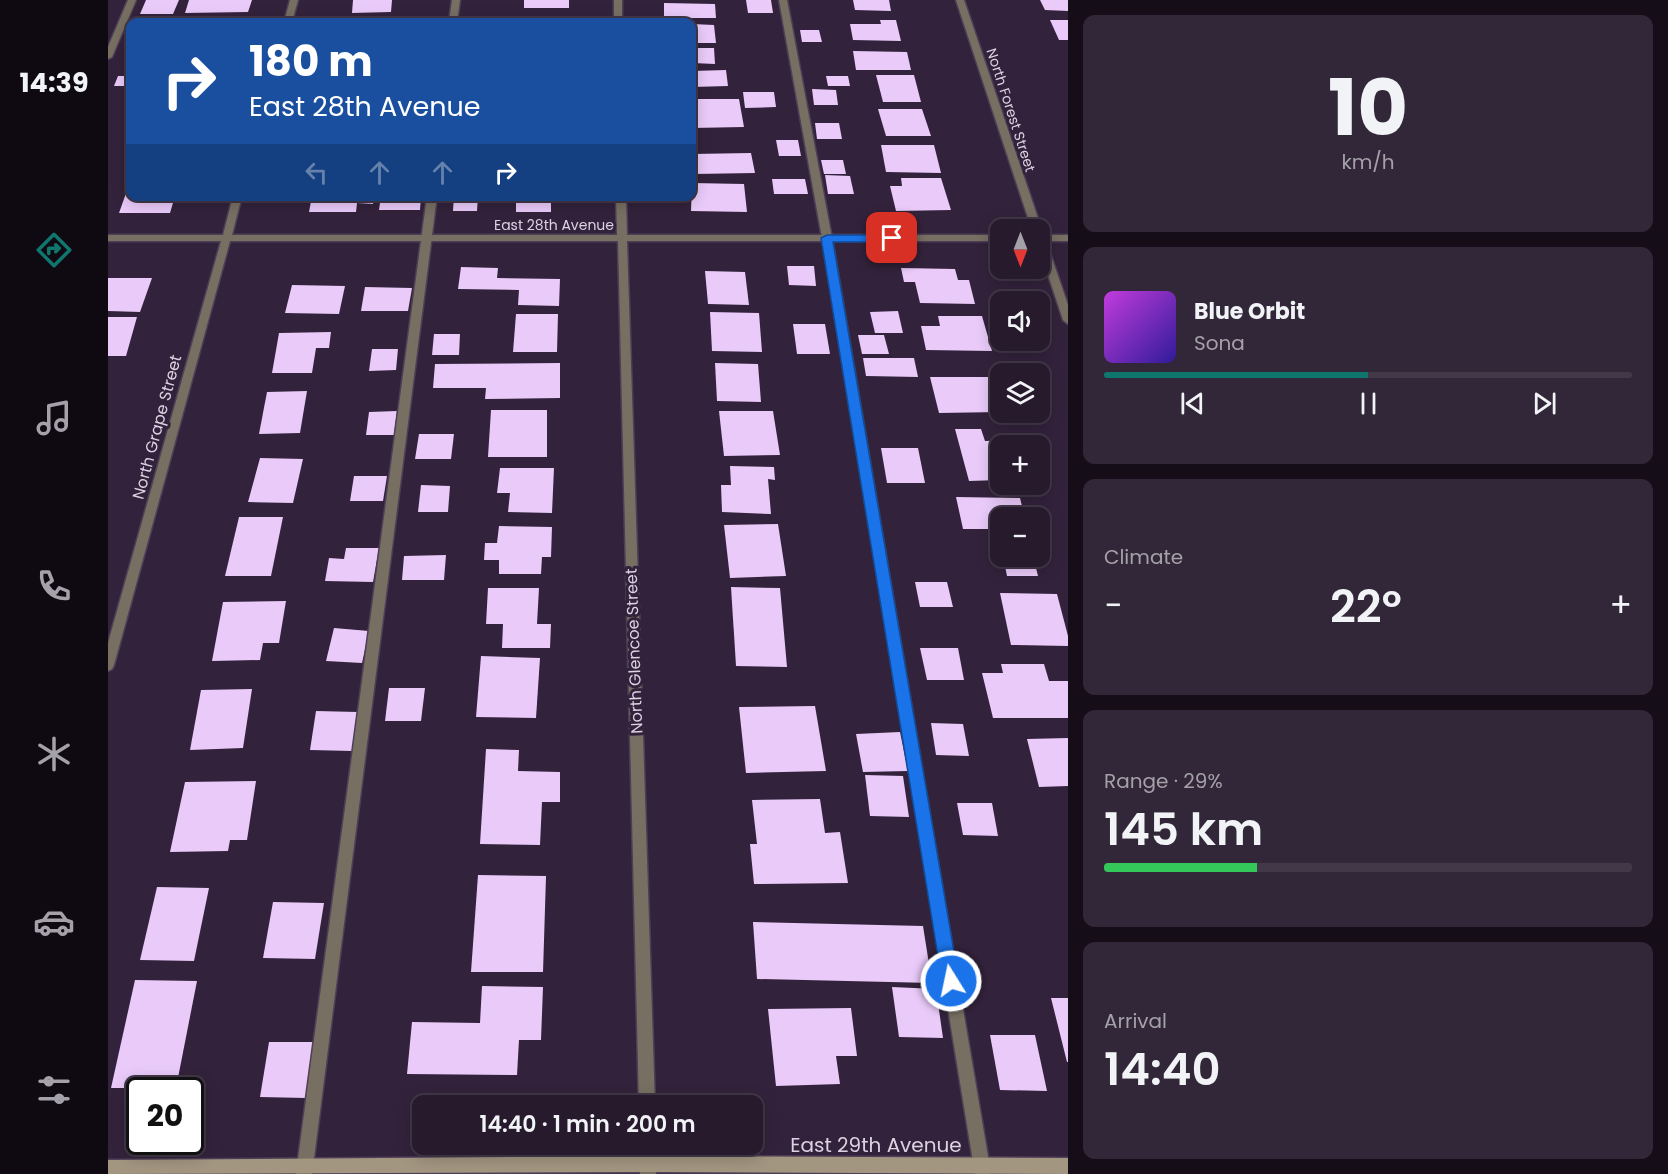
<!DOCTYPE html>
<html lang="en">
<head>
<meta charset="utf-8">
<style>
	body { margin:0; font-family:Poppins,sans-serif; background:#322738; color:#f1f3f6; height:100vh; display:flex; flex-direction:column; font-size:22px; white-space:nowrap }
	* { box-sizing:border-box; margin:0 }
	p { font-size:20px; color:#a4a1a9 }
	.icon { flex:none; width:33px; height:33px; fill:none; stroke:currentColor; stroke-width:2; stroke-linecap:round; stroke-linejoin:round }
	.map { position:relative; flex:1; overflow:hidden }
	.details { display:flex; flex-direction:column; gap:15px; padding:15px; background:#150e18; width:600px }
	.details>* { flex:none }
	.top-card { position:absolute; left:18px; top:18px; width:570px; height:183px; border-radius:12px; box-shadow:0 3px 15px #0003,0 0 0 2px #423848; background:#1a4fa0; color:#fff; overflow:hidden }
	.needle { width:39px; rotate:180deg }
	.buttons { position:absolute; left:882px; top:219px; display:grid; gap:12px }
	.buttons a { display:grid; place-items:center; width:60px; height:60px; border-radius:12px; background:#261a2c; box-shadow:0 3px 15px #0003,0 0 0 2px #423848; font-size:30px }
	.speed { position:absolute; left:18px; top:1077px; display:flex; gap:12px; font-size:30px; font-weight:700; text-align:center }
	.speed>* { display:grid; place-content:center; width:78px; height:78px; border-radius:50%; background:#261a2c; box-shadow:0 3px 15px #0003,0 0 0 2px #423848; line-height:1 }
	.speed .limit { border:3px solid #111; border-radius:9px; background:#fff; color:#111 }
	.pin { position:absolute; display:grid; place-items:center; width:51px; height:51px; color:#fff; margin:-26px; border-radius:12px; box-shadow:0 3px 9px #0006 }
	.me { position:absolute; width:66px; margin:-33px; rotate:350deg; stroke-linejoin:round; filter:drop-shadow(0 0 4px #0008) }
	.turn { display:flex; align-items:center; gap:21px; height:126px; padding:0 24px; font-size:27px }
	.turn .icon { width:78px; height:78px; stroke-width:2.5 }
	.turn b { display:block; font-size:42px; line-height:51px }
	.lanes { display:flex; align-items:center; height:57px; padding:0 24px; background:#0003; justify-content:center; gap:30px; direction:ltr }
	.lanes .off { opacity:.35 }
	.big { font-size:45px; font-weight:600; line-height:1.1 }
	.details .tile { flex:1; display:flex; flex-direction:column; justify-content:center; gap:9px; min-width:0; padding:0 21px; border-radius:12px; background:#322738 }
	.details .dial { align-items:center; gap:0 }
	.dial b { font-size:78px; line-height:1 }
	.song { display:flex; align-items:center; gap:18px }
	.cover { width:72px; height:72px; border-radius:9px; background:linear-gradient(135deg,hsl(290 70% 55%),hsl(250 70% 35%)) }
	.played { height:6px; border-radius:3px; background:linear-gradient(90deg,#0f766e 50%,#423848 50%) }
	.keys { display:flex; justify-content:space-around; direction:ltr }
	.heat { display:flex; justify-content:space-between; align-items:center; font-size:33px; direction:ltr }
	.charge { height:9px; border-radius:4px; background:linear-gradient(90deg,#34c759 29%,#423848 0) }
	.trip { position:absolute; left:304px; top:1095px; width:351px; height:60px; border-radius:12px; background:#261a2c; box-shadow:0 3px 15px #0003,0 0 0 2px #423848; font-weight:600; line-height:60px; text-align:center }
	main { display:flex; flex:1; min-height:0 }
	.menu { display:flex; flex-direction:column; width:108px; justify-content:space-around; align-items:center; background:#0f0a12; color:#a4a1a9 }
	.menu .icon { width:42px; height:42px }
	.menu .selected { color:#0f766e }
	.menu b { font-size:27px; color:#f1f3f6 }
	.map>svg:first-child { display:block }
</style>
</head>
<body>
<main>
<nav class="menu">
<b>14:39</b>
<svg class="icon selected" aria-label="directions" viewBox="0 0 24 24"><path d="M12 3l9 9-9 9-9-9zM9 14v-3h6M13 9l2 2-2 2"/></svg>
<svg class="icon" aria-label="music" viewBox="0 0 24 24"><path d="M9 18V5l10-2v13"/><circle cx="6" cy="18" r="3"/><circle cx="16" cy="16" r="3"/></svg>
<svg class="icon" aria-label="phone" viewBox="0 0 24 24"><path d="M5 4h4l2 5-3 2q2 4 5 5l2-3 5 2v4C11 20 4 13 5 4z"/></svg>
<svg class="icon" aria-label="climate" viewBox="0 0 24 24"><path d="M12 3v18M4 7l16 10M4 17L20 7"/></svg>
<svg class="icon" aria-label="car" viewBox="0 0 24 24"><path d="M5 17H2v-5l4-1 3-4h7l3 4 3 1v5h-3M9 17h6M6 11h13"/><circle cx="7" cy="17" r="2"/><circle cx="17" cy="17" r="2"/></svg>
<svg class="icon" aria-label="filters" viewBox="0 0 24 24"><path d="M4 7h16M4 17h16"/><circle cx="9" cy="7" r="2"/><circle cx="15" cy="17" r="2"/></svg>
</nav>
<div class="map">
<svg width="960" height="1174" viewBox="0 0 960 1174">
	<rect width="100%" height="100%" fill="#33223b"/>
	<g fill="#e9caf9">
		<polygon points="38,0 71,0 65,14 32,14"/>
		<polygon points="81,0 144,0 140,12 77,13"/>
		<polygon points="245,0 284,0 283,12 244,13"/>
		<rect x="416" y="0" width="45" height="8"/>
		<polygon points="638,0 663,0 665,13 640,13"/>
		<polygon points="745,0 781,0 783,11 747,10"/>
		<polygon points="932,0 960,0 960,11 937,10"/>
		<polygon points="556,3 607,4 608,18 556,18"/>
		<polygon points="34,16 68,16 65,22 31,22"/>
		<polygon points="466,16 466,22 413,22 413,17"/>
		<polygon points="297,19 326,20 326,22 296,22"/>
		<polygon points="772,20 788,20 793,41 745,40 742,24 773,24"/>
		<polygon points="942,20 960,20 960,40 951,40"/>
		<polygon points="584,24 606,25 608,43 584,43"/>
		<polygon points="692,30 711,30 714,42 694,42"/>
		<polygon points="584,48 606,48 607,64 584,63"/>
		<polygon points="745,51 799,52 803,70 748,70"/>
		<polygon points="618,70 620,86 584,87 584,71"/>
		<polygon points="768,75 806,75 813,102 775,102"/>
		<polygon points="10,76 22,76 22,86 6,86"/>
		<polygon points="718,76 740,76 742,86 720,86"/>
		<polygon points="704,89 728,90 730,105 706,105"/>
		<polygon points="635,92 666,92 668,107 637,108"/>
		<polygon points="584,99 631,99 636,127 584,128"/>
		<polygon points="770,109 814,109 823,136 778,136"/>
		<polygon points="707,123 731,123 734,139 709,139"/>
		<polygon points="668,140 690,140 693,156 671,156"/>
		<polygon points="773,145 826,145 833,173 778,172"/>
		<polygon points="643,153 647,173 586,174 584,154"/>
		<polygon points="713,160 735,160 738,174 716,174"/>
		<polygon points="717,175 742,176 746,194 720,194"/>
		<polygon points="793,178 833,178 843,210 788,211 782,186 794,186"/>
		<polygon points="664,179 697,179 700,194 666,194"/>
		<polygon points="22,182 22,196 67,196 62,213 11,213"/>
		<polygon points="584,183 636,184 639,212 583,211"/>
		<polygon points="204,196 266,196 265,204 249,203 248,212 201,212"/>
		<polygon points="273,196 313,196 312,210 271,210"/>
		<polygon points="346,196 370,196 369,211 345,211"/>
		<polygon points="408,196 456,196 456,201 443,201 443,212 408,212"/>
		<polygon points="679,266 706,266 708,286 681,285"/>
		<polygon points="353,267 390,268 389,278 452,279 451,306 410,305 411,290 350,289"/>
		<polygon points="793,268 847,269 850,280 861,280 867,304 812,303 807,282 796,282"/>
		<polygon points="597,271 637,272 641,305 600,304"/>
		<polygon points="0,278 44,278 32,312 0,311"/>
		<polygon points="184,285 237,286 231,314 177,313"/>
		<polygon points="257,287 304,288 300,311 253,311"/>
		<polygon points="790,311 795,333 767,333 762,312"/>
		<polygon points="602,312 651,313 654,352 604,351"/>
		<polygon points="408,314 450,314 449,352 405,352"/>
		<polygon points="830,316 874,316 884,351 818,350 813,326 832,326"/>
		<polygon points="0,317 29,317 18,356 0,356"/>
		<polygon points="685,324 717,324 722,354 689,354"/>
		<polygon points="223,332 221,348 208,348 204,373 164,373 171,333"/>
		<polygon points="326,334 352,334 351,355 324,355"/>
		<polygon points="750,335 776,335 781,354 754,354"/>
		<polygon points="264,349 290,349 288,370 261,371"/>
		<polygon points="755,358 806,358 810,377 758,376"/>
		<polygon points="452,363 452,398 377,399 378,388 325,388 327,364"/>
		<polygon points="607,363 650,364 653,402 609,401"/>
		<polygon points="822,377 885,377 892,403 892,412 831,413"/>
		<polygon points="199,391 192,433 151,434 159,392"/>
		<polygon points="383,410 439,410 439,457 380,457"/>
		<polygon points="289,411 286,435 258,435 261,412"/>
		<polygon points="611,411 665,411 672,455 616,456"/>
		<polygon points="847,429 873,429 877,441 905,440 906,446 892,446 892,480 861,481"/>
		<polygon points="311,434 346,434 343,459 307,459"/>
		<polygon points="773,448 810,448 817,483 779,483"/>
		<polygon points="152,458 195,459 185,503 140,502"/>
		<polygon points="622,466 666,467 667,480 660,479 663,514 614,512 613,485 623,485"/>
		<polygon points="392,468 446,468 444,513 400,512 402,493 389,493"/>
		<polygon points="246,476 279,476 275,501 242,501"/>
		<polygon points="313,485 342,486 340,512 310,512"/>
		<polygon points="848,497 912,498 917,518 892,518 892,529 855,529"/>
		<polygon points="131,517 175,517 163,576 117,576"/>
		<polygon points="670,524 678,576 622,578 616,525"/>
		<polygon points="391,526 444,527 443,557 434,557 433,574 391,574 391,560 376,560 377,543 389,543"/>
		<polygon points="238,548 271,548 265,582 217,581 221,558 236,559"/>
		<polygon points="338,555 336,580 294,580 296,556"/>
		<polygon points="895,556 925,556 930,576 899,576"/>
		<polygon points="807,582 839,582 845,607 812,607"/>
		<polygon points="623,587 672,588 679,667 628,666"/>
		<polygon points="380,588 431,588 429,624 443,624 442,648 394,648 395,624 378,624"/>
		<polygon points="892,593 949,594 960,636 960,646 903,645"/>
		<polygon points="178,601 171,643 155,643 152,660 104,661 115,602"/>
		<polygon points="226,628 261,631 254,663 218,661"/>
		<polygon points="812,648 850,648 856,680 819,680"/>
		<polygon points="373,656 432,658 428,718 368,717"/>
		<polygon points="893,664 936,664 941,681 960,681 960,718 885,718 874,673 895,673"/>
		<polygon points="281,688 317,688 313,721 277,721"/>
		<polygon points="144,689 135,748 82,750 93,690"/>
		<polygon points="707,706 718,771 638,773 631,707"/>
		<polygon points="208,711 250,712 244,751 202,750"/>
		<polygon points="823,723 855,724 861,756 828,755"/>
		<polygon points="792,732 800,771 755,772 748,734"/>
		<polygon points="960,738 960,786 931,787 919,739"/>
		<polygon points="378,749 411,750 410,771 452,772 452,802 434,802 432,845 372,844"/>
		<polygon points="757,775 795,776 801,817 762,816"/>
		<polygon points="148,781 139,840 122,840 120,851 62,852 77,782"/>
		<polygon points="712,799 717,833 732,832 740,883 646,884 642,844 649,844 644,800"/>
		<polygon points="849,803 884,803 890,836 855,835"/>
		<polygon points="370,875 438,876 435,972 363,972"/>
		<polygon points="49,887 101,888 86,961 32,960"/>
		<polygon points="165,902 216,903 207,959 155,958"/>
		<polygon points="645,922 815,926 824,983 649,979"/>
		<polygon points="27,980 89,981 68,1088 3,1088"/>
		<polygon points="374,986 435,987 433,1040 411,1040 409,1075 299,1074 304,1022 372,1023"/>
		<polygon points="784,987 828,989 835,1038 791,1037"/>
		<polygon points="943,998 960,998 960,1062 959,1062"/>
		<polygon points="743,1008 749,1056 728,1056 732,1084 668,1086 660,1009"/>
		<polygon points="882,1035 927,1035 939,1091 892,1090"/>
		<polygon points="161,1042 206,1042 198,1098 152,1097"/>
	</g>
	<g fill="none" stroke-linecap="round" stroke-linejoin="round">
		<defs>
			<g id="lane">
				<polygon points="20,0 28,0 4,57 0,59 0,47"/>
				<polygon points="344,0 352,0 349,22 341,22"/>
				<polygon points="671,0 679,0 724,238 883,1174 867,1174 714,238"/>
				<polygon points="319,196 329,196 204,1174 188,1174"/>
			</g>
			<g id="street">
				<polygon points="182,0 190,0 184,22 176,22"/>
				<rect x="506" y="0" width="8" height="22"/>
				<polygon points="848,0 856,0 934,230 932,232 932,230 924,230"/>
				<polygon points="125,196 134,196 124,235 509,235 508,196 518,196 519,235 892,235 892,241 519,241 547,1106 531,1106 510,241 122,241 6,665 4,669 0,671 0,643 113,241 0,241 0,235 115,235"/>
				<polygon points="932,235 960,235 960,241 938,241 960,305 960,324 955,320 932,251"/>
				<rect x="532" y="1144" width="16" height="30"/>
			</g>
			<polygon id="secondary" points="540,1156 960,1158 960,1174 540,1172 0,1174 0,1160"/>
		</defs>
		<use href="#lane" stroke="#4e3e56" stroke-width="3"/>
		<use href="#street" stroke="#4e3e56" stroke-width="3"/>
		<use href="#secondary" stroke="#4e3e56" stroke-width="3"/>
		<use href="#lane" fill="#776f62" fill-rule="evenodd"/>
		<use href="#street" fill="#776f62" fill-rule="evenodd"/>
		<use href="#secondary" fill="#a29681" fill-rule="evenodd"/>
	</g>
	<polygon fill="#1a73e8" stroke="#114b97" stroke-width="1.5" points="719,235 784,235 789,238 784,242 725,242 851,981 849,987 843,989 837,987 834,981 713,238"/>
	<g text-anchor="middle" dominant-baseline="central" stroke-width="6" stroke-linejoin="round" paint-order="stroke">
		<g font-size="14" fill="#ddd2e2" stroke="#33223b">
			<text transform="translate(903 110) rotate(72)">North Forest Street</text>
			<text x="446" y="225">East 28th Avenue</text>
		</g>
		<g font-size="16" fill="#ddd2e2" stroke="#33223b">
			<text transform="translate(49 427) rotate(-75)">North Grape Street</text>
			<text transform="translate(526 651) rotate(-92)">North Glencoe Street</text>
		</g>
		<g font-size="20" fill="#ddd2e2" stroke="#33223b">
			<text x="768" y="1145">East 29th Avenue</text>
		</g>
	</g>
</svg>
<div class="buttons">
<a><svg class="needle" viewBox="-14 -14 28 28"><path d="M0-13l5 13h-10z" fill="#e53935"/><path d="M0 13l5-13h-10z" fill="#a4a1a9"/></svg></a>
<a><svg class="icon" aria-label="sound" viewBox="0 0 24 24"><path d="M4 9h4l5-4v14l-5-4H4zM17 9q2 3 0 6"/></svg></a>
<a><svg class="icon" aria-label="layers" viewBox="0 0 24 24"><path d="M12 4l9 5-9 5-9-5zM3 14l9 5 9-5"/></svg></a>
<a>+</a>
<a>−</a>
</div>
<div class="speed"><div class="limit">20</div></div>
<div class="pin" style="left:784px;top:238px;background:#d93025"><svg class="icon" aria-label="arrive" viewBox="0 0 24 24"><path d="M6 21V4h12l-3 4 3 4H6"/></svg></div>
<svg class="me" style="left:843px;top:981px" viewBox="-20 -20 40 40"><circle r="17" fill="#1a73e8" stroke="#fff" stroke-width="3"/><path d="M0-11L8 9 0 5-8 9z" fill="#fff"/></svg>
<div class="trip">14:40 · 1 min · 200 m</div>
<div class="top-card">
<div class="turn"><svg class="icon" aria-label="right" viewBox="0 0 24 24"><path d="M7 20v-9h11M14 6l5 5-5 5"/></svg><div><b>180 m</b>East 28th Avenue</div></div>
<div class="lanes"><svg class="icon off" aria-label="left" viewBox="0 0 24 24"><path d="M17 20v-9H6M10 6l-5 5 5 5"/></svg><svg class="icon off" aria-label="ahead" viewBox="0 0 24 24"><path d="M12 20V5M6 11l6-6 6 6"/></svg><svg class="icon off" aria-label="ahead" viewBox="0 0 24 24"><path d="M12 20V5M6 11l6-6 6 6"/></svg><svg class="icon" aria-label="right" viewBox="0 0 24 24"><path d="M7 20v-9h11M14 6l5 5-5 5"/></svg></div>
</div>
</div>
<section class="details">
<div class="tile dial"><b>10</b><p>km/h</p></div>
<div class="tile">
<div class="song"><i class="cover"></i><div><b>Blue Orbit</b><p>Sona</p></div></div>
<div class="played"></div>
<div class="keys"><svg class="icon" aria-label="previous" viewBox="0 0 24 24"><path d="M18 5L8 12l10 7zM5 5v14"/></svg><svg class="icon" aria-label="pause" viewBox="0 0 24 24"><path d="M8 5v14M16 5v14"/></svg><svg class="icon" aria-label="next" viewBox="0 0 24 24"><path d="M6 5l10 7-10 7zM19 5v14"/></svg></div>
</div>
<div class="tile"><p>Climate</p>
<div class="heat"><a>−</a><b class="big">22°</b><a>+</a></div>
</div>
<div class="tile"><p>Range · 29%</p><b class="big">145 km</b><div class="charge"></div></div>
<div class="tile"><p>Arrival</p><b class="big">14:40</b></div>
</section>
</main>
</body>
</html>
